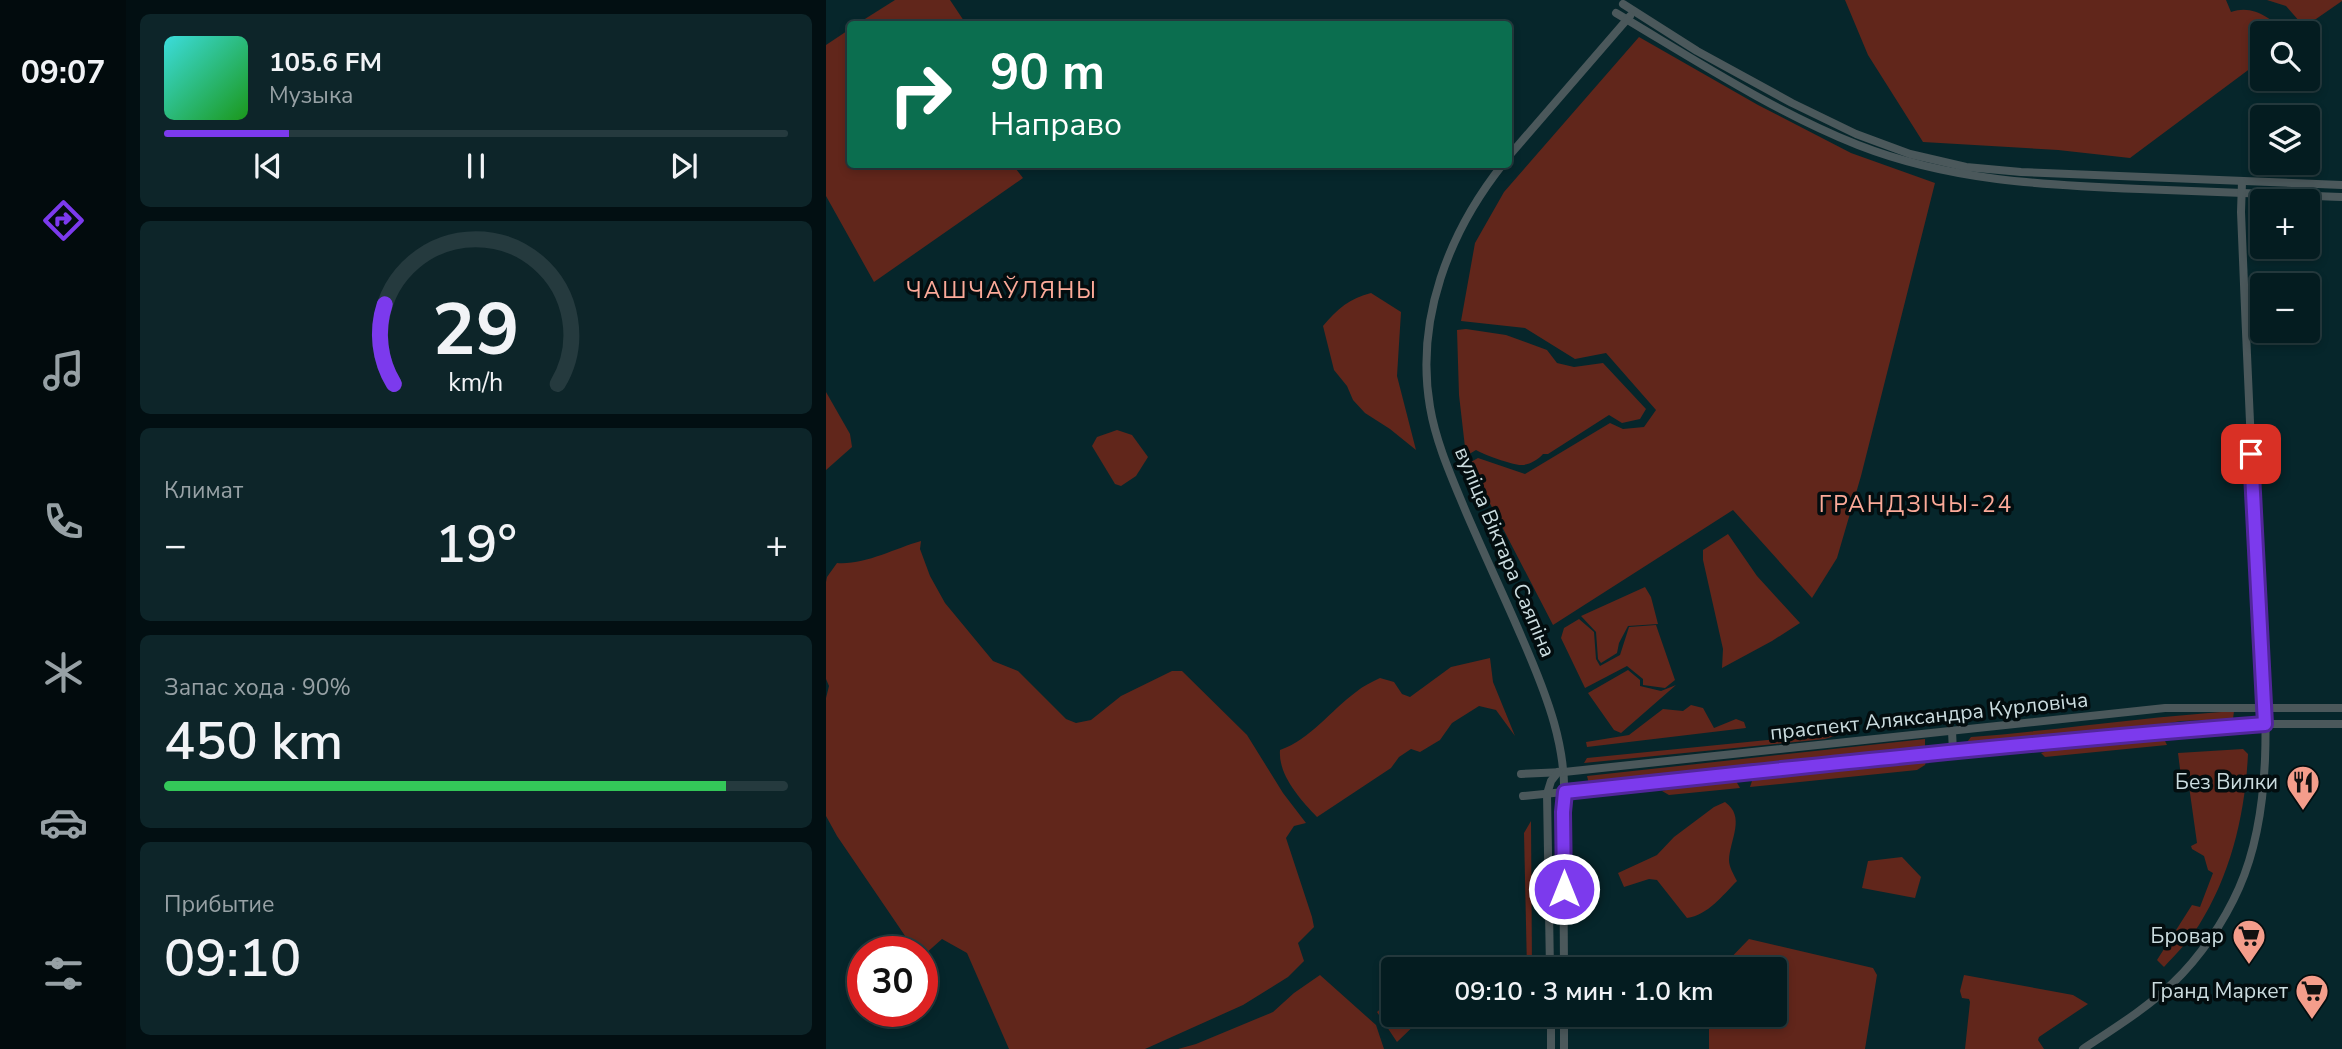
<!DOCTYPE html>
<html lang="ru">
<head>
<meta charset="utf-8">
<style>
	body { margin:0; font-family:"Nunito Sans",sans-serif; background:#0d2529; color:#f1f3f6; height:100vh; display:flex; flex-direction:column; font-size:26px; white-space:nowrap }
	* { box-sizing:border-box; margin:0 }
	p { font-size:23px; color:#97a1a5 }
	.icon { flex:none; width:38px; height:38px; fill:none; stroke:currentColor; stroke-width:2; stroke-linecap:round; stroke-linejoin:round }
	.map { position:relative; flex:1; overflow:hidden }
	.panel { display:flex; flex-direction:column; gap:14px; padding:14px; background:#020f12; width:700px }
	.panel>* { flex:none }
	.banner { position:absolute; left:21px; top:21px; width:665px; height:147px; border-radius:7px; box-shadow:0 4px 10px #0003,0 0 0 2px #253a3e; background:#0b6e4f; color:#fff; overflow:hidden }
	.fabs { position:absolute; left:1424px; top:21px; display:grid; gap:14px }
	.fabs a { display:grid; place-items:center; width:70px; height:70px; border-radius:7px; background:#041c20; box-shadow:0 4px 10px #0003,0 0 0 2px #253a3e; font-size:35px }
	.speed { position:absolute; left:21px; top:936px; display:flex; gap:14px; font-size:35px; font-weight:700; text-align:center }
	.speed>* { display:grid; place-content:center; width:91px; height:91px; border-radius:50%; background:#041c20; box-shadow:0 4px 10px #0003,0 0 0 2px #253a3e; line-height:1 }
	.speed .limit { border:10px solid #d22; background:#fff; color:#111 }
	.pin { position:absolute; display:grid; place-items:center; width:60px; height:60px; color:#fff; margin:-30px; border-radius:14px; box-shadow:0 4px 10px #0006 }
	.me { position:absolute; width:77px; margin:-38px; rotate:0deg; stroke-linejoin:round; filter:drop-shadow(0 0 5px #0008) }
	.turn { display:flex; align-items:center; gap:24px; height:147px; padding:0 28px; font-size:32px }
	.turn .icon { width:91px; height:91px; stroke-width:2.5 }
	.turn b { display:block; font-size:49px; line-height:60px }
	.big { font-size:52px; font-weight:600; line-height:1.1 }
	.panel .card { flex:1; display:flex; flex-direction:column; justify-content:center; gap:10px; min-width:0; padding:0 24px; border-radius:10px; background:#0d2529 }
	.panel .dial { align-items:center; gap:0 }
	.dial svg { height:182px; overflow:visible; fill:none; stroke:#253a3e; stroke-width:7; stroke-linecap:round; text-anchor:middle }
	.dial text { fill:#f1f3f6; stroke:none }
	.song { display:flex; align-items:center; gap:21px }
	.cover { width:84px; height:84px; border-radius:10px; background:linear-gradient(135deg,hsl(180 70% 55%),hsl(120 70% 35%)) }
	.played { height:7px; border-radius:4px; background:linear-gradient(90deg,#7c3aed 20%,#253a3e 20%) }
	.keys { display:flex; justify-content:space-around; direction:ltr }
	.heat { display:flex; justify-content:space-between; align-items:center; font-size:38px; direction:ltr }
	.charge { height:10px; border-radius:5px; background:linear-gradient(90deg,#34c759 90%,#253a3e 0) }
	.trip { position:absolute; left:555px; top:957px; width:406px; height:70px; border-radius:7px; background:#041c20; box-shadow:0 4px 10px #0003,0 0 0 2px #253a3e; font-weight:600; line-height:70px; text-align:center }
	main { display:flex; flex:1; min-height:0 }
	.dock { display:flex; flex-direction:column; width:126px; justify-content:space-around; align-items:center; background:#020b0d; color:#97a1a5 }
	.dock .icon { width:49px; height:49px }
	.dock .active { color:#7c3aed }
	.dock b { font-size:32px; color:#f1f3f6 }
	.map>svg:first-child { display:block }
</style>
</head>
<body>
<main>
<nav class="dock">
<b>09:07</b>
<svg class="icon active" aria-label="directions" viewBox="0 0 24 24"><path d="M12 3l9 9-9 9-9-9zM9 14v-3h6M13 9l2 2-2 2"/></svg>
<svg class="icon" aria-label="music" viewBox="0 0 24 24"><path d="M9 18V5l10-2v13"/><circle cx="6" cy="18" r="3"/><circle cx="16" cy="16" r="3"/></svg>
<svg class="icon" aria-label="phone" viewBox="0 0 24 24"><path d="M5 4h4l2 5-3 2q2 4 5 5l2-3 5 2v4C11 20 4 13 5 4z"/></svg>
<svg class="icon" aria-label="climate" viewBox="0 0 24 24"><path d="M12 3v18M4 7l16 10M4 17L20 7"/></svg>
<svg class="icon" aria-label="car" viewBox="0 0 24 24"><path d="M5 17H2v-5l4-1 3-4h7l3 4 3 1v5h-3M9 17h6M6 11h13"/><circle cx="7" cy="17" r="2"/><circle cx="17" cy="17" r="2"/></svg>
<svg class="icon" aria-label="filters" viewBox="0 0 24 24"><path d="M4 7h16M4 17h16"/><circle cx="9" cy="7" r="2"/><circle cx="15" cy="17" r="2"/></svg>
</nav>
<section class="panel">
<div class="card">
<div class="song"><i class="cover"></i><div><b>105.6 FM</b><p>Музыка</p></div></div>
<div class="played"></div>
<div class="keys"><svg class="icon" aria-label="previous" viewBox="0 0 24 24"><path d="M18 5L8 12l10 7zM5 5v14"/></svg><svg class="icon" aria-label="pause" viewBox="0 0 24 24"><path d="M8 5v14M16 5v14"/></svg><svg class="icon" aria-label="next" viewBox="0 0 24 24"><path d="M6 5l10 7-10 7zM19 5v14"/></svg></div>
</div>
<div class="card dial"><svg viewBox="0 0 100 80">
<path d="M14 69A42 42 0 1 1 86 69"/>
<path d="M14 69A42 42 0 0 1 10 34" stroke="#7c3aed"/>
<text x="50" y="56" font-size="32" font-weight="700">29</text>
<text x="50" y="72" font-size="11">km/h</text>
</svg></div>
<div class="card"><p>Климат</p>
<div class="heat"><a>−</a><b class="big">19°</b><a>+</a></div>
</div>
<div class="card"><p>Запас хода · 90%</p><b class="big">450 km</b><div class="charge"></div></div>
<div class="card"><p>Прибытие</p><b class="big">09:10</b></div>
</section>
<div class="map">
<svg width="1516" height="1049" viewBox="0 0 1516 1049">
	<rect width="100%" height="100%" fill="#06262b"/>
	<g fill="#61261b">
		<polygon points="69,0 124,0 140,24 31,24"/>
		<path d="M1019 0H1400L1405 12C1429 4 1444 20 1463 33H1437V59L1304 158 1232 150 1097 142 1042 55Z"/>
		<polygon points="1441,0 1516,0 1516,1 1490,19 1474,22 1460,6"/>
		<polygon points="24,29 24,164 187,165 197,178 48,282 0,196 0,45"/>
		<polygon points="813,37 932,105 1025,153 1109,183 1035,476 1011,558 986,598 907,510 727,625 643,463 652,458 699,474 784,423 797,429 818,427 830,410 780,353 749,359 699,328 635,321 649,243 678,192"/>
		<path d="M545 293 575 312 571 376 590 450 564 429 539 413 527 400 521 386 508 370 497 326C511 309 524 298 545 293Z"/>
		<path d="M640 329 680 335 721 350 731 363 748 367 777 363 820 409 814 419 796 423 783 415 722 454H717C713 459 703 465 696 465 689 466 656 454 650 450L640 456 633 395 631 330Z"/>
		<polygon points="0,392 24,434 26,447 0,470"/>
		<polygon points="291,430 306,435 322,457 310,476 295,486 289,484 266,446 271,437"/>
		<polygon points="902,534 931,576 974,623 946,641 896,668 897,649 877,560 877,550"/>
		<path d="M95 541 94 549 104 576 119 603 167 661 192 671 240 719 250 723 265 720 295 696 346 671H356L421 735 457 793 480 823 468 826 460 838 486 917 488 927 472 943 478 961 462 977 417 1005 319 1049H183L141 953 116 939 98 955 88 949 11 836 0 816V698L3 686 0 679V582L1 577 11 563C39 565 67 549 95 541Z"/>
		<polygon points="819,587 825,597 832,624 802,626 793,643 791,653 775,663 772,659 770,632 755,616"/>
		<polygon points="753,619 768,632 770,659 774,666 794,655 803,627 830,625 849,680 839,688 817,685 817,679 801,666 759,688 735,638 738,628"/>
		<path d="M664 658 667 682 689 736 670 710 653 706 626 723 614 740 594 752 585 749 573 757 565 768 491 817C474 799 452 775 454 750 485 739 504 711 530 692 537 686 546 682 554 678L568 682 576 694 584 697 625 667Z"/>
		<polygon points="802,670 814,680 814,686 835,691 850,685 795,733 788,730 762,693"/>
		<polygon points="865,705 877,708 888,728 910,719 918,722 920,728 761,747 760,742 803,735 837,709 857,711"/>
		<path d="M1408 711 1407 719 1355 721 1326 726 1145 745 1141 742 1145 737C1233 730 1320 717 1408 711Z"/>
		<polygon points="1021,732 999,739 758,763 761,758"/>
		<polygon points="1337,737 1341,745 1219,757 1215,753 1235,747"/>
		<polygon points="1099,739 1099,747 1027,757 763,784 761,776"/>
		<path d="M1417 749 1422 754C1419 815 1405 874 1373 925 1363 941 1350 954 1338 967L1331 960 1366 905 1374 907 1387 873 1382 870 1378 856 1366 849 1365 846 1371 843 1363 786 1356 785 1352 753Z"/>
		<polygon points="1100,762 1099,765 1091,770 924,787 927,778"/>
		<polygon points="910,781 914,788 843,795 836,791 856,786"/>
		<path d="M899 802C920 817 904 839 903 860 903 867 908 875 911 881 896 896 882 915 861 918L831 880 823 879 798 887 792 873 831 855 848 837 888 807Z"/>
		<polygon points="705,821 706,969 701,970 698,833"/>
		<polygon points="1076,857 1095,877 1089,898 1036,888 1042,861"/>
		<polygon points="923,939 1047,968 1051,975 1039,1049 883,1049 883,1015 948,1015 948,970 894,969"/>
		<polygon points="494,975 550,1025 558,1049 352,1049 370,1044 447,1012 468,993"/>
		<polygon points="1138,975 1247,995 1262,1004 1213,1037 1212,1040 1218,1049 1139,1049 1144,1002 1143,999 1136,998 1134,991"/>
		<polygon points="567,998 567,1015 599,1015 571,1042 551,1012"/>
	</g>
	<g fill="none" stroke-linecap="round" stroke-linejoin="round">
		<g stroke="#4b585b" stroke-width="8">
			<polyline points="797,4 871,51 966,103 1030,134 1084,154 1140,167 1195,172 1516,185"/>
			<path d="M790 13C869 60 947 111 1032 145 1124 181 1217 185 1314 189 1382 192 1449 194 1516 197"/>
			<polyline points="682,157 804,16"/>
			<path d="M677 164C623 232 589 319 604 407 610 443 626 478 640 512 658 554 678 596 696 638 720 693 744 752 737 812L738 970"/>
			<polyline points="1126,731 1127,752"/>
			<polyline points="695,774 738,772 1339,708 1516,708"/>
			<polyline points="697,796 1355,730 1439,724 1516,724"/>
			<polyline points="724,970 721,794 725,781 732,772"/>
			<polyline points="725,1015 725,1049"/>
			<polyline points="738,1015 738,1049"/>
			<path d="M1257 1049C1287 1029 1321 1008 1347 983 1374 957 1398 922 1413 888 1456 791 1435 660 1430 557 1424 442 1420 327 1415 212L1416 182"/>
		</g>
	</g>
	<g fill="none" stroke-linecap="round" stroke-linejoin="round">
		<defs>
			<path id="route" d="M738 889 737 812 739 792C972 767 1205 742 1439 724L1425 454"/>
		</defs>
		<use href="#route" stroke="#51269a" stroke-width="18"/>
		<use href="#route" stroke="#7c3aed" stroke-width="12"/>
	</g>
	<defs>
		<symbol id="restaurant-pin" viewBox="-11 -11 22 30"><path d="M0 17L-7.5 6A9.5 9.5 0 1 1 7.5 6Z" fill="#f49d8b" stroke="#030d0f"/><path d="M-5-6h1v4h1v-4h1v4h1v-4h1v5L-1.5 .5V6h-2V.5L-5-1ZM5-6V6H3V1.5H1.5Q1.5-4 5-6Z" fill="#111"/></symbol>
		<symbol id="supermarket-pin" viewBox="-11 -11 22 30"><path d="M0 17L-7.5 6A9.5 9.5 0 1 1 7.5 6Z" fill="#f49d8b" stroke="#030d0f"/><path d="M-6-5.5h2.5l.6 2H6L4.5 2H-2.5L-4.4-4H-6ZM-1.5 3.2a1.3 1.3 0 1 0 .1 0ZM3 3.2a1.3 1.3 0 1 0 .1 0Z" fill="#111"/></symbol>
	</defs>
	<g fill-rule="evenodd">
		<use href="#restaurant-pin" x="1458" y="763" width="38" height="52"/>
		<use href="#supermarket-pin" x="1404" y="917" width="38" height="52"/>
		<use href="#supermarket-pin" x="1467" y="972" width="38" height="52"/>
	</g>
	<g text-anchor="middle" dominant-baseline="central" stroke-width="7" stroke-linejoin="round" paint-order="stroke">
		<g font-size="21" fill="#cbdcdf" stroke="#030d0f">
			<text transform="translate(679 552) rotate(67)">вуліца Віктара Саяпіна</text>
			<text transform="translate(1103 716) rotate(-6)">праспект Аляксандра Курловіча</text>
		</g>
		<g font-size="21" fill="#cbdcdf" stroke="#030d0f" text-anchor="end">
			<text x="1452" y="782">Без Вилки</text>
			<text x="1398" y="936">Бровар</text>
			<text x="1462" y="991">Гранд Маркет</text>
		</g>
		<g font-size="23" letter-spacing="2" fill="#fcaa99" stroke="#030d0f">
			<text x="176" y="290">ЧАШЧАЎЛЯНЫ</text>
			<text x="1090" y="504">ГРАНДЗІЧЫ-24</text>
		</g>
	</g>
</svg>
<div class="fabs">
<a><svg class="icon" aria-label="search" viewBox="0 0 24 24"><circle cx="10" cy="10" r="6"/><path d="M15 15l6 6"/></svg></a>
<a><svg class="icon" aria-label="layers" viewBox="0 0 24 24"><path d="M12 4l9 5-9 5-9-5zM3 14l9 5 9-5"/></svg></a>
<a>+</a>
<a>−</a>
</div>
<div class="speed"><div class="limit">30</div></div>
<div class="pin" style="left:1425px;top:454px;background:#d93025"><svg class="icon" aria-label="arrive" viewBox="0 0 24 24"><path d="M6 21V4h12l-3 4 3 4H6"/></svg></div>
<svg class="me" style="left:738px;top:889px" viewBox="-20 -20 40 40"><circle r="17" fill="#7c3aed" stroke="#fff" stroke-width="3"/><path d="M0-11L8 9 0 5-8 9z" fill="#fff"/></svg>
<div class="trip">09:10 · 3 мин · 1.0 km</div>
<div class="banner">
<div class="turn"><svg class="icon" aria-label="right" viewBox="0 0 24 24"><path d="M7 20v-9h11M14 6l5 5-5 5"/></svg><div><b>90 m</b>Направо</div></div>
</div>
</div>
</main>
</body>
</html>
